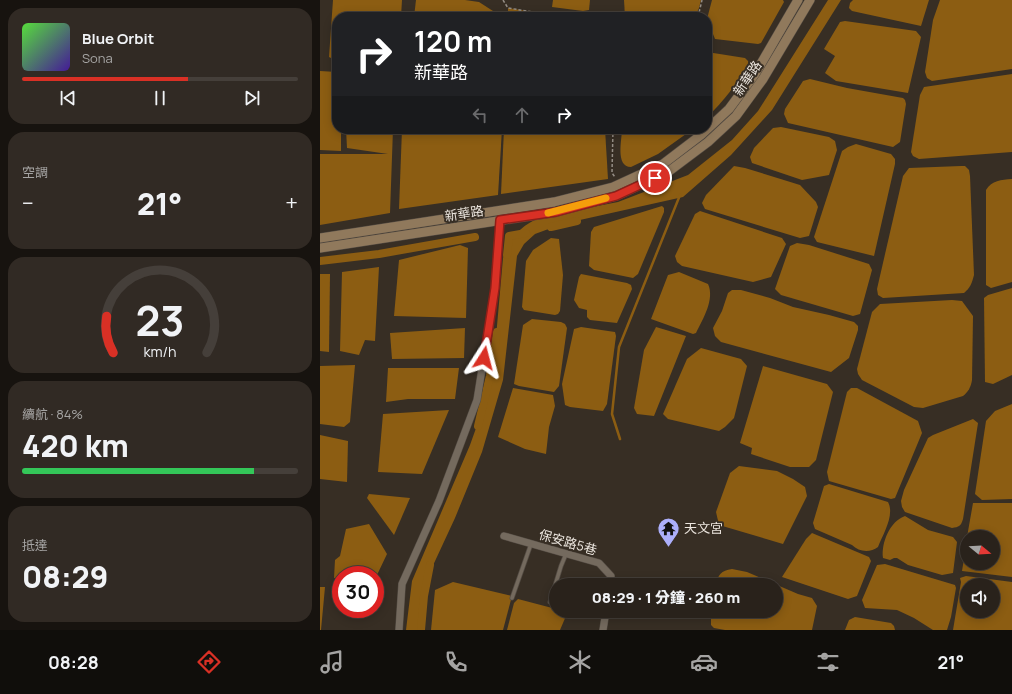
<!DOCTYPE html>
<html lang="zh-TW">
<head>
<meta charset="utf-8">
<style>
	body { margin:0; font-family:Manrope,"Noto Sans TC",sans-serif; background:#312a24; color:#f1f3f6; height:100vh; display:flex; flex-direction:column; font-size:15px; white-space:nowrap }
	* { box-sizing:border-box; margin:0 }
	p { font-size:13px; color:#a5a4a3 }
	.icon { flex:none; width:22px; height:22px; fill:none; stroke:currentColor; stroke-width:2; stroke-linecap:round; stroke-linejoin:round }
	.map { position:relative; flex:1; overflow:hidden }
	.sheet { display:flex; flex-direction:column; gap:8px; padding:8px; background:#17130f; width:320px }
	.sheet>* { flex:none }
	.guide { position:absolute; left:12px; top:12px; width:380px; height:122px; border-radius:16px; box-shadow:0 2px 10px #0003,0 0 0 1px #453f3a; background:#202124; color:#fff; overflow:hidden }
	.needle { width:26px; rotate:108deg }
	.buttons { position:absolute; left:640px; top:530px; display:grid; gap:8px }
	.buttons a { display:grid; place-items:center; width:40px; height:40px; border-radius:50%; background:#29221b; box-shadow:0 2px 10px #0003,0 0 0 1px #453f3a; font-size:20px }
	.speed { position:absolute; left:12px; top:566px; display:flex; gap:8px; font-size:20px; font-weight:700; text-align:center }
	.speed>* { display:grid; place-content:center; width:52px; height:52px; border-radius:50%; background:#29221b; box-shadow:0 2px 10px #0003,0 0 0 1px #453f3a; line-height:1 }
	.speed .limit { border:6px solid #d22; background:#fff; color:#111 }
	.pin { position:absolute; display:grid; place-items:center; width:34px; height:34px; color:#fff; margin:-17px; border:2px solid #fff; border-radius:50%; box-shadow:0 1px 4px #0007 }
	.me { position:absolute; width:44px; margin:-22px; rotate:9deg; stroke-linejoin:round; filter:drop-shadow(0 0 3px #0008) }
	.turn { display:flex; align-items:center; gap:14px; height:84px; padding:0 16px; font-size:18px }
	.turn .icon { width:52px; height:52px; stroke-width:2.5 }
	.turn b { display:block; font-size:28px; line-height:34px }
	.lanes { display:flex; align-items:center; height:38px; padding:0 16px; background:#0003; justify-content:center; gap:20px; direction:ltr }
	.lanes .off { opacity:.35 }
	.big { font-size:30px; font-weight:800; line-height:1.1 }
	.sheet .widget { flex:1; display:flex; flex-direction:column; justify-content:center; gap:6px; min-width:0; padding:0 14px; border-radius:16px; background:#312a24 }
	.sheet .dial { align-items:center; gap:0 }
	.dial svg { height:104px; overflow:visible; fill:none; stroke:#453f3a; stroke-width:7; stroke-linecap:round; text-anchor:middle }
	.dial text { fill:#f1f3f6; stroke:none }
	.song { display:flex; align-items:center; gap:12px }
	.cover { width:48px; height:48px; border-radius:6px; background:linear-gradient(135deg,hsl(110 70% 55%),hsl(260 70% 35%)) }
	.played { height:4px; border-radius:2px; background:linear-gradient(90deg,#d93025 60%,#453f3a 60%) }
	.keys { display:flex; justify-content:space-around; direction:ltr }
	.heat { display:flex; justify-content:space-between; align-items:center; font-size:22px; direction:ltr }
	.charge { height:6px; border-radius:3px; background:linear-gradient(90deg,#34c759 84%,#453f3a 0) }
	.trip { position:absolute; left:229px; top:578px; width:234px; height:40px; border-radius:20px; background:#29221b; box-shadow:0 2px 10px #0003,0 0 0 1px #453f3a; font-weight:800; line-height:40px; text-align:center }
	.tabs { display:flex; height:64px; justify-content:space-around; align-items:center; background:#100e0b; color:#a5a4a3 }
	.tabs .icon { width:28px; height:28px }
	.tabs .selected { color:#d93025 }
	.tabs b { font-size:18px; color:#f1f3f6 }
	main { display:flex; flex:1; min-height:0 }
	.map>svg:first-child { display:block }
</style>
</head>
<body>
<main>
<section class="sheet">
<div class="widget">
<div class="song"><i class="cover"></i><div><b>Blue Orbit</b><p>Sona</p></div></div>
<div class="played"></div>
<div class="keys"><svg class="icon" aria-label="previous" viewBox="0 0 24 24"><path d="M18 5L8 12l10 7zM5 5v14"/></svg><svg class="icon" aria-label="pause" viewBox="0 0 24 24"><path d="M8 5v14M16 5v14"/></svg><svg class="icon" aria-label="next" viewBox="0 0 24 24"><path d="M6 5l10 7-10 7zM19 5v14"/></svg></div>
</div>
<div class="widget"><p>空調</p>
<div class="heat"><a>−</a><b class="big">21°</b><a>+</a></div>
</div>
<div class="widget dial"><svg viewBox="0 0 100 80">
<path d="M14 69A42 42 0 1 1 86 69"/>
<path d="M14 69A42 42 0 0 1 9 41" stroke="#d93025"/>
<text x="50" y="56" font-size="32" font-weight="700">23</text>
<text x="50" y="72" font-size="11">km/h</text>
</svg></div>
<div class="widget"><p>續航 · 84%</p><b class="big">420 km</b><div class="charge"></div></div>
<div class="widget"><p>抵達</p><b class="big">08:29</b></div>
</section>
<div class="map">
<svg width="692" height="630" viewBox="0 0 692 630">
	<rect width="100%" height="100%" fill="#372e24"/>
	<g fill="#8c5d12" fill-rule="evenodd">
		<polygon points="13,0 82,0 81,17 17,17 17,61 9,57"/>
		<polygon points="96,0 145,0 159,2 173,11 173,17 94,17"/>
		<polygon points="233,0 270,0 269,10 263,11 232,7"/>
		<polygon points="304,0 381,0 379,8 375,17 305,17"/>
		<polygon points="392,0 463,0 464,2 441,43 438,44 395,39 391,29 387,27 387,19"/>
		<path d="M508 0H521L452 110 411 155 363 197 242 224 215 234 204 244 197 256 183 380 162 452 135 518 103 587 98 630H86L92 581 150 445 170 389 173 371 183 258C191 237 200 226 221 217L298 202 368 175 412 140 438 111Z"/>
		<polygon points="533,0 609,0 601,26 532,11 529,8 530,3"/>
		<polygon points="620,0 692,0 692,69 612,81 607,78 605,72 613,20"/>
		<polygon points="188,8 244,17 188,17"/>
		<polygon points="525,21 596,31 601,37 588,93 516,81 505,73 515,56 504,49 520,22"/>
		<path d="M387 52 425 58 428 61 429 64C417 83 404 101 387 117Z"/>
		<polygon points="0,71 17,72 17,129 21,129 21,151 0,150"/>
		<polygon points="692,74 692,152 599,159 593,156 591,152 600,95 604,87"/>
		<polygon points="490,79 527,88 583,98 585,100 586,104 580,142 573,147 468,123 464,114 465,109 483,81"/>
		<polygon points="461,127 509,137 515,141 517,150 509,175 482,180 432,163 430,157 434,148 453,128"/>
		<polygon points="26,129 73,129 70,213 0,225 0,154 68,154 27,148"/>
		<polygon points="82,129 182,129 178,195 79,209"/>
		<polygon points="184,129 285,129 288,179 181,194"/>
		<path d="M302 129H373L338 154 311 167C295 167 302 139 302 129Z"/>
		<polygon points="536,144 571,154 575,159 575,164 554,256 497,242 494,237 522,151 528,147"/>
		<polygon points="414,166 425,168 480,185 496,202 498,207 489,236 480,238 385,209 382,203 386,195"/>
		<path d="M641 166H645L649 170 650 176 654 275C652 283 650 288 644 293L563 298 558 295 557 289 583 176 589 168Z"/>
		<path d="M692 179V282L671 288 666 285V190C672 180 681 180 692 179Z"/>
		<polygon points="342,206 344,208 344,212 318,274 313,278 274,270 269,266 271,232 274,227"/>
		<polygon points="380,211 462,238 466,244 451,277 433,282 362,266 357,262 355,256 375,214"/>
		<polygon points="231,238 239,239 243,275 240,311 238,314 235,315 204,310 202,307 206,261 213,250"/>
		<polygon points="477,243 489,245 549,264 552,270 540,314 533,316 461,295 455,289 470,246"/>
		<polygon points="140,245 148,248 146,318 74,316 79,260"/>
		<polygon points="59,267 55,341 45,340 39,355 20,351 22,272"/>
		<path d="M359 272 388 284C395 299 383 319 376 333L373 334 331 319 348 275Z"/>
		<polygon points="0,274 10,274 9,352 0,351"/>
		<polygon points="261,274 307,283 311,285 312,289 297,323 270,320 267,317 267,310 259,308 254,300 259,277"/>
		<polygon points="692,288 692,375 673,384 665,382 664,298 668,295"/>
		<polygon points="412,290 421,290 450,298 473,307 509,315 534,322 538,326 538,330 529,358 511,372 401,342 395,336 393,328 402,311 408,293"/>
		<path d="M632 300 642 301 653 316 652 380C651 387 648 392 643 396L603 408 594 407 542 380 538 374 537 369 552 312 560 304Z"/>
		<polygon points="212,319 241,322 245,324 247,328 239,386 234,392 199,386 194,384 203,325"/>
		<polygon points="261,327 295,332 296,336 287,404 283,411 250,407 245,405 242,384 254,329"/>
		<polygon points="336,327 366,336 334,416 317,414 314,408 324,350"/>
		<polygon points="145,328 144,358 72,359 70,333"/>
		<polygon points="381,348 421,359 427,366 414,418 405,427 399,431 348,419 343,414 367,359"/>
		<polygon points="35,365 30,422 24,427 0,424 0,366"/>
		<polygon points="443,366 507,384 513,392 496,460 489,467 470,467 431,454 432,448 420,443"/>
		<polygon points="68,368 139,368 135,399 88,399 66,402"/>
		<polygon points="193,388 233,395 235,406 229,427 226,454 205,449 178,437"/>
		<polygon points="531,388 537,388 598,421 602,433 575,498 571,499 509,481 507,472 527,392"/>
		<polygon points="692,404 692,499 662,500 655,494 666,421 675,411"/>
		<polygon points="129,410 102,474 58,472 63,414"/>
		<path d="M653 419 658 423 643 519C641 526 639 527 632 528L585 512 582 507 581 501 584 490 608 438 613 435Z"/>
		<polygon points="0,435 28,441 27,482 0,479"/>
		<polygon points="419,466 457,471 473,479 485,487 487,496 463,544 399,525 396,512 410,473"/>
		<path d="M509 484 568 502C575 515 563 534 558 547 550 553 539 552 532 545L495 529 493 523 504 486Z"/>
		<polygon points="49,494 90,498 74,535 47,498"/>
		<polygon points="653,503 692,503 692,577 642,571 647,540 647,563 673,563 673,537 647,537"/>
		<path d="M585 516 608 530 633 537 637 542 633 573 622 575 588 565 577 558H574L570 560 563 558C561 543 570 521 585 516Z"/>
		<polygon points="49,524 67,554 57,575 21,575 21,577 14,578 15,560 20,556 26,529"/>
		<polygon points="492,533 549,557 551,561 537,596 528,599 462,577 486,539"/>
		<polygon points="565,564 635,585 636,588 631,617 627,630 613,630 594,618 577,610 545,608 542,600 557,565"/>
		<path d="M412 569 427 572 478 594 492 598 497 606 492 630H405L394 628 391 625V611H456V585H396C398 574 401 571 412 569Z"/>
		<path d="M646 576 692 582V630H633L641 582 640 578ZM647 585H673V611H647Z"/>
		<polygon points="133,582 192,596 183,630 111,630 115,590"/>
		<polygon points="0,587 5,587 1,630 0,630"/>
		<polygon points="198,599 236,609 236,611 246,612 246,616 240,630 187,630 194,603"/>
		<polygon points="535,617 571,623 574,626 575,630 525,630 529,620"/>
	</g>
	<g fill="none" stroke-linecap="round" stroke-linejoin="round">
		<polyline stroke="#8c5d12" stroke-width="2.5" points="300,439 292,414 299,347 360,195"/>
		<g stroke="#8c5d12" stroke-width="8">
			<polyline points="231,227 257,221"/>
			<polyline points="187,255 189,236 206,233"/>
			<polyline points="0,261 59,254 155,237"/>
			<polyline points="158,426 170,376 177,332"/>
			<polyline points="101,630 104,596 110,565"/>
		</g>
		<defs>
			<g id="lane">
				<polyline points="192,598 211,544"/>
				<polyline points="230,602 241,566 246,554"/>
			</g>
			<g id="street">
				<polyline points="184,536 279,563 291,576 290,585"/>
				<polyline points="79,630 82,584 119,501 157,400 175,288 180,221"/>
				<polyline points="283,630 286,611"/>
			</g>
			<g id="secondary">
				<polyline points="0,238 234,202 293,187 343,164 381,135 409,109 435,74 478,0"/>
				<polyline points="0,248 236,212 296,196 348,172 388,142 416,116 443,79 490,0"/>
			</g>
		</defs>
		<use href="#lane" stroke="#544c44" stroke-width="5"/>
		<use href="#street" stroke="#544c44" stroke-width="8"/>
		<use href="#secondary" stroke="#544c44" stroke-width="10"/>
		<g stroke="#958e86" stroke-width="1.5" stroke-dasharray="3 2" stroke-linecap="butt">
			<polyline points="183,0 188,8 244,17"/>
			<polyline points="378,17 382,0"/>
			<polyline points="293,129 292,173 295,177"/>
		</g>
		<use href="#lane" stroke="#746a5e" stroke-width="3.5"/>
		<use href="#street" stroke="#746a5e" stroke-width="7"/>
		<use href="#secondary" stroke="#90795c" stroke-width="9"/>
	</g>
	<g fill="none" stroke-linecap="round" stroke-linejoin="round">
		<defs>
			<polyline id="route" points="164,358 175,288 180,220 236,212 296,196 335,178"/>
		</defs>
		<use href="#route" stroke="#8d1f18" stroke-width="10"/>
		<use href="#route" stroke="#d93025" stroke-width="7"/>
		<polyline stroke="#f59e0b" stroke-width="7" points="228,213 286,198"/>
	</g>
	<defs>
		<symbol id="temple-pin" viewBox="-11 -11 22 30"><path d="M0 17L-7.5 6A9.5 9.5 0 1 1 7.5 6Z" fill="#acaffb" stroke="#372e24"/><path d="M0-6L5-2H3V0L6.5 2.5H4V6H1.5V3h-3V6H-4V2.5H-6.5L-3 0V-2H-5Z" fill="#111"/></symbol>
	</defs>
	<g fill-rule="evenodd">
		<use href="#temple-pin" x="336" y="516" width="25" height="34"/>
	</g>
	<g text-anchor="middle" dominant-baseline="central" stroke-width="4" stroke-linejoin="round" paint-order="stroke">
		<g font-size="13" fill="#ece6df" stroke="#372e24">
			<text transform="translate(427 78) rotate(-56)">新華路</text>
			<text transform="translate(144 213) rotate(-9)">新華路</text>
			<text transform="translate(248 542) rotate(16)">保安路5巷</text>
		</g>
		<g font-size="13" fill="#ece6df" stroke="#372e24" text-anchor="start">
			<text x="364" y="528">天文宮</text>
		</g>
	</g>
</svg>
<div class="buttons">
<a><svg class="needle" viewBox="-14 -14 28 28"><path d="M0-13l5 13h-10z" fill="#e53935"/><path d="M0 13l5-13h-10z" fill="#a5a4a3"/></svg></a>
<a><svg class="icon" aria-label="sound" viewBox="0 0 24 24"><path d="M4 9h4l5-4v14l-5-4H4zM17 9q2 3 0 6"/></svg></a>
</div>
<div class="speed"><div class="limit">30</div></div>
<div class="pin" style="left:335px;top:178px;background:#d93025"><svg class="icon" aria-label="arrive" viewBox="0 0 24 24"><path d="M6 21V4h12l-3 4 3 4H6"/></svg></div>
<svg class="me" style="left:164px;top:358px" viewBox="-20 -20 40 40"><path d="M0-17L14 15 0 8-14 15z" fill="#d93025" stroke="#fff" stroke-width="4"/></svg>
<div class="trip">08:29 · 1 分鐘 · 260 m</div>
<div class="guide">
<div class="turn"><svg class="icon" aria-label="right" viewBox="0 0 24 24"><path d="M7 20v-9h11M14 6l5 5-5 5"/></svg><div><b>120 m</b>新華路</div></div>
<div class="lanes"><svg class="icon off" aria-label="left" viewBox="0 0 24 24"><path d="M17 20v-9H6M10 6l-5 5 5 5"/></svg><svg class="icon off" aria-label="ahead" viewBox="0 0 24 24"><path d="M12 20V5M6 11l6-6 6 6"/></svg><svg class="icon" aria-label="right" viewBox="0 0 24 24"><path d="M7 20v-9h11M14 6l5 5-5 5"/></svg></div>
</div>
</div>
</main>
<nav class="tabs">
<b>08:28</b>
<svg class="icon selected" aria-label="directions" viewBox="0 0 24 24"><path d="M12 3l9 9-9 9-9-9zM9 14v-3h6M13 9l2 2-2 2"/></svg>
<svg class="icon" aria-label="music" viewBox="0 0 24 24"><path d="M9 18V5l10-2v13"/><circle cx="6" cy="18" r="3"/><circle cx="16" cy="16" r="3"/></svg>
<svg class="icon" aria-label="phone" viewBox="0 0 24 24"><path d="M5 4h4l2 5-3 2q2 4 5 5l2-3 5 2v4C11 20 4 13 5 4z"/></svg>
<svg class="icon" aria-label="climate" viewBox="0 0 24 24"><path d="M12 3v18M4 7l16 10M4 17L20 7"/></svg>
<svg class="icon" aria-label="car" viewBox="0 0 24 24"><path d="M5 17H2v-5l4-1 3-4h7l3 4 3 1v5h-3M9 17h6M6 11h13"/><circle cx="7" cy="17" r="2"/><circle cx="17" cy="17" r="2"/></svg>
<svg class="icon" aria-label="filters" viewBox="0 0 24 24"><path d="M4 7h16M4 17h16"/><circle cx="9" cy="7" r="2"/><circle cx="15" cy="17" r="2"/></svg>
<b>21°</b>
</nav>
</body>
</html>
